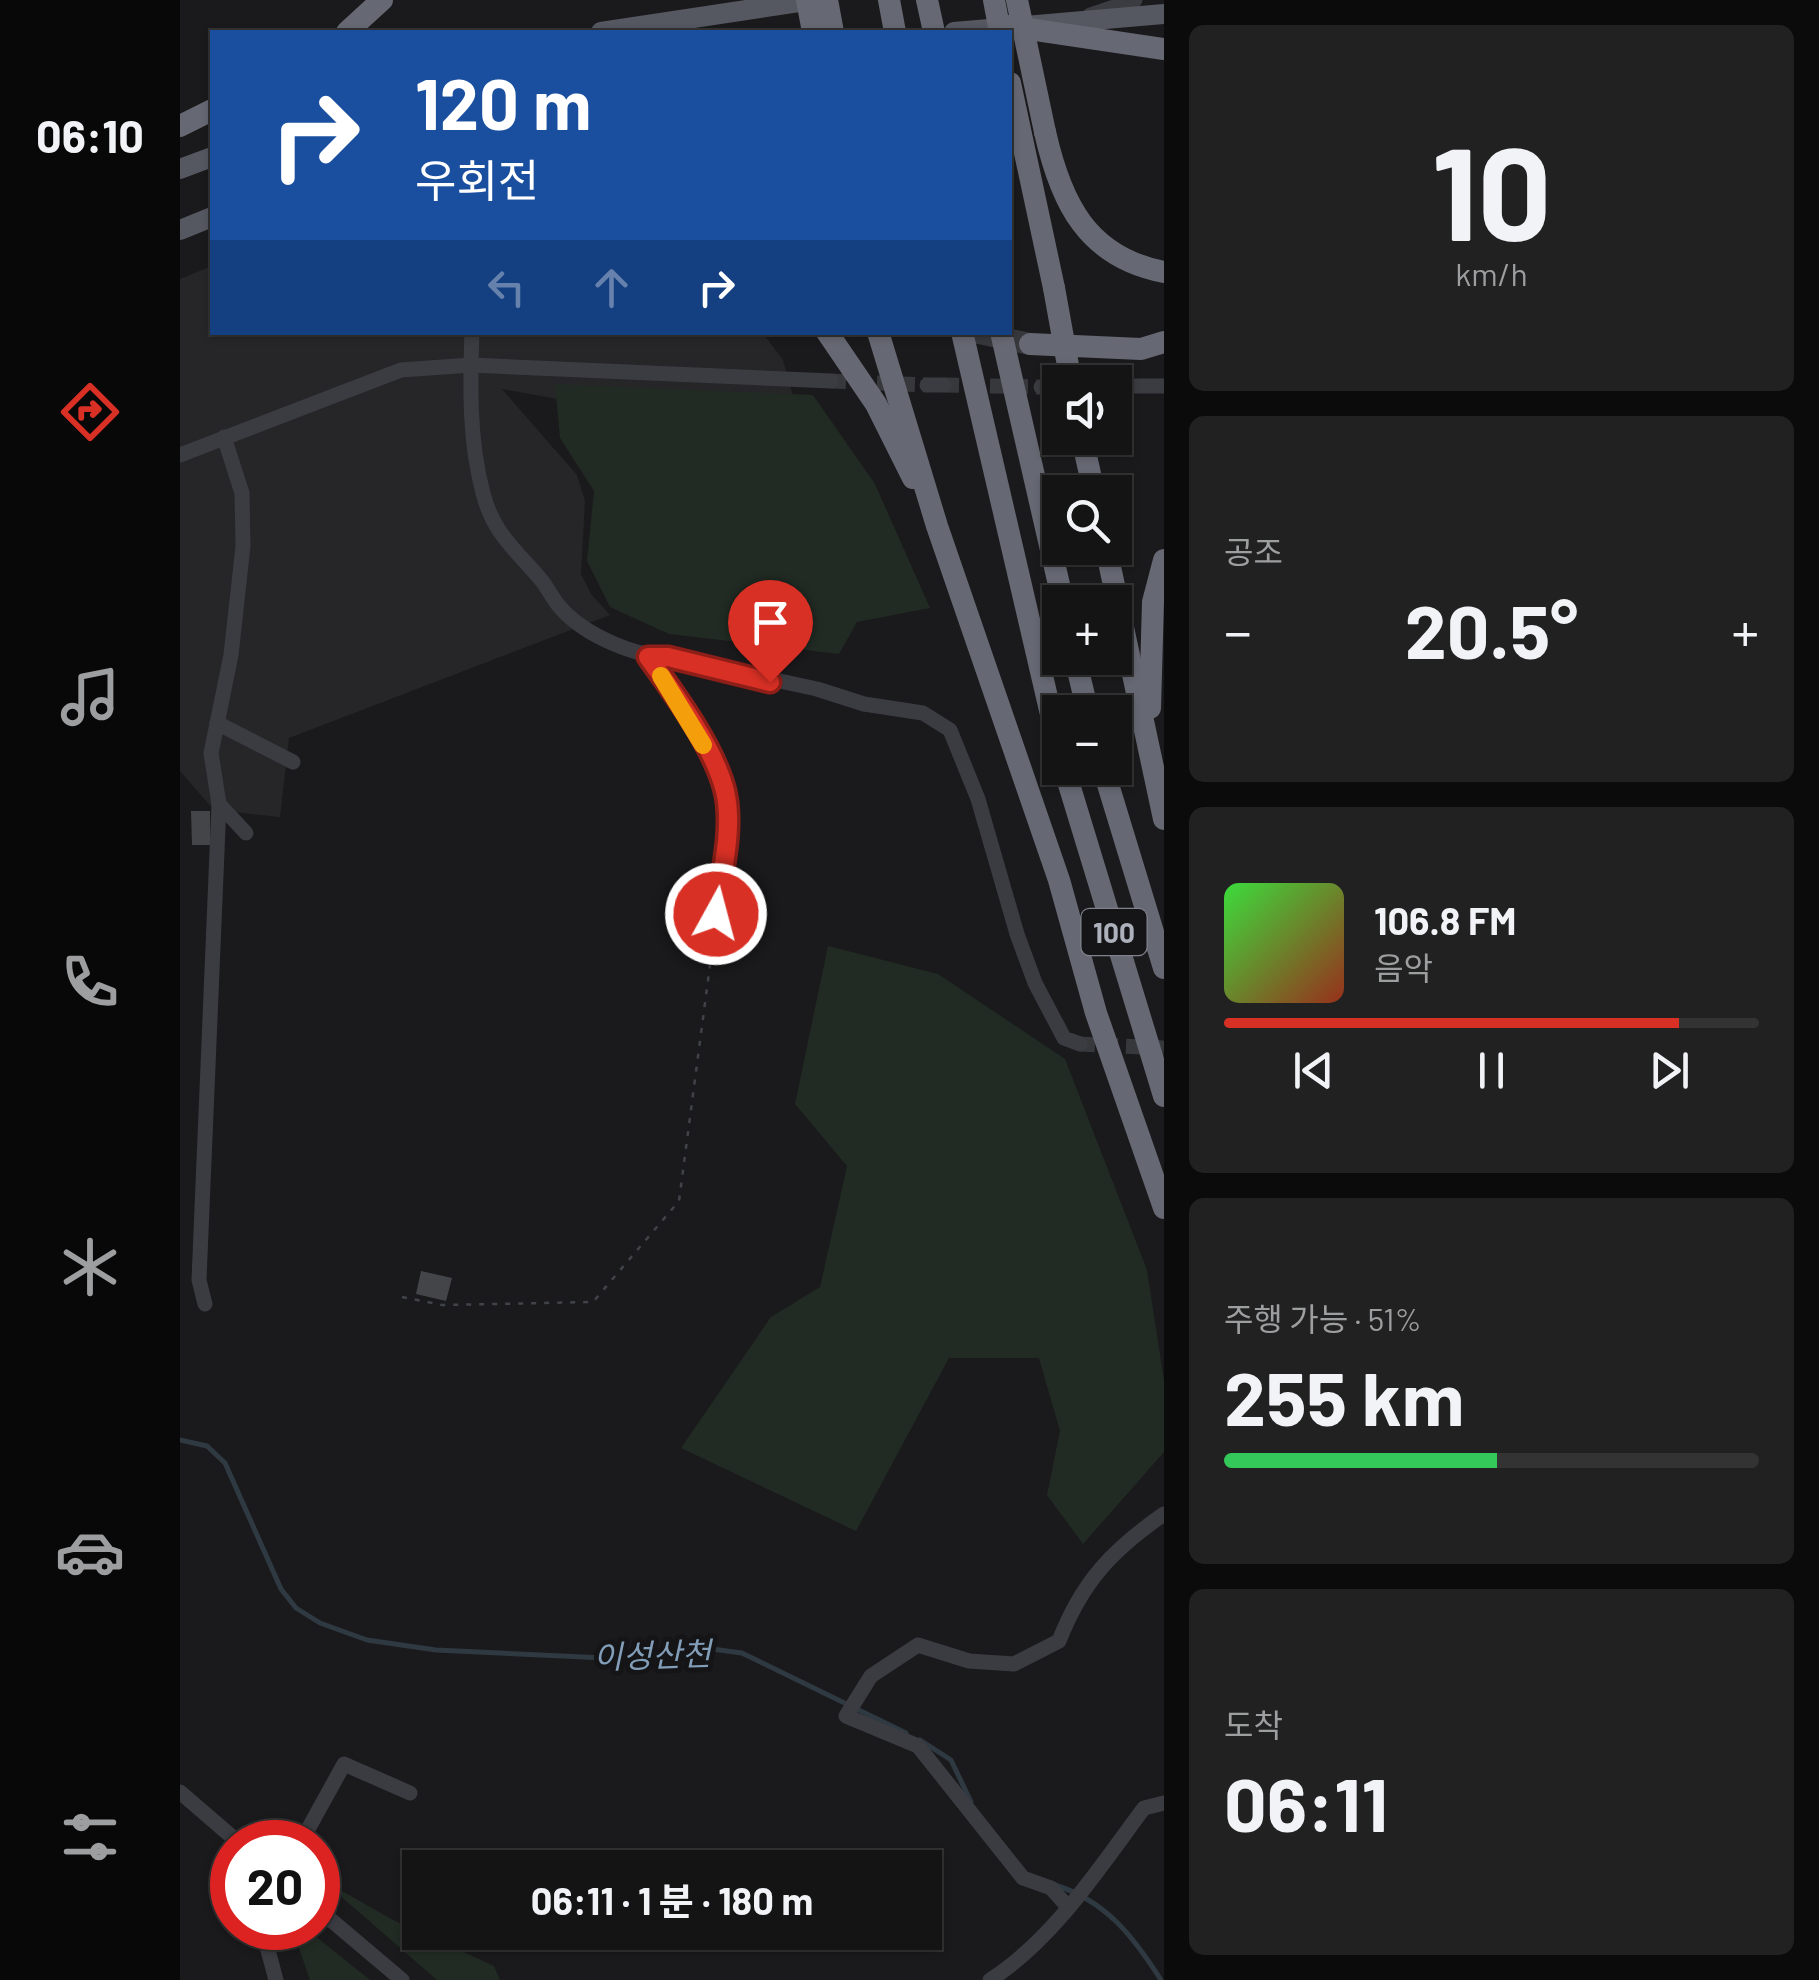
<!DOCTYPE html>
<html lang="ko">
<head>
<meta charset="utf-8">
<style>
	body { margin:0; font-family:Barlow,"Noto Sans KR",sans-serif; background:#212122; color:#f1f3f6; height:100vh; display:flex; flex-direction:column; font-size:38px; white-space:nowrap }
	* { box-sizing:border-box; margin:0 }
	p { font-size:32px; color:#9d9ea0 }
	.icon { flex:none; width:55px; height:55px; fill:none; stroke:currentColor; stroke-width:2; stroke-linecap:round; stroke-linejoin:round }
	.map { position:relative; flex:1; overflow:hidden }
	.sheet { display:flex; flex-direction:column; gap:25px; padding:25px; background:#0b0b0c; width:655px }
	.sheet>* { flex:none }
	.top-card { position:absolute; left:30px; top:30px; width:802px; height:305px; border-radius:0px; box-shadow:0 2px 8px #0004,0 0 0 2px #333334; background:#1a4fa0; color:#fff; overflow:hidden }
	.fabs { position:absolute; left:862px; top:365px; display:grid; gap:20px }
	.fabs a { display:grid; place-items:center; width:90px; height:90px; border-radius:0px; background:#141415; box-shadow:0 2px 8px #0004,0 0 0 2px #333334; font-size:50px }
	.speed { position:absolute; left:30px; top:1820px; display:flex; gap:20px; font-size:50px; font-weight:700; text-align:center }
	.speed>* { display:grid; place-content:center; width:130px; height:130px; border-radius:50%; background:#141415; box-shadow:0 2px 8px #0004,0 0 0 2px #333334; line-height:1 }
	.speed .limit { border:15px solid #d22; background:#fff; color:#111 }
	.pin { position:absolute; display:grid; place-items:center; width:85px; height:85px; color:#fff; margin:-102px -42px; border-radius:50% 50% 50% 0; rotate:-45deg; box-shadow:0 0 10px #0007 }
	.pin .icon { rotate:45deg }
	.me { position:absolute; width:110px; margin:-55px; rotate:7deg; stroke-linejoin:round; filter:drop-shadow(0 0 8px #0008) }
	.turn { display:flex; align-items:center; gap:35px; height:210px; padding:0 40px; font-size:45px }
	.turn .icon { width:130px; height:130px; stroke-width:2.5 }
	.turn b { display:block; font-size:70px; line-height:85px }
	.lanes { display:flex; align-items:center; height:95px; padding:0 40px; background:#0003; justify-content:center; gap:50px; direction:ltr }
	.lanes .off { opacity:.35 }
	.big { font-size:75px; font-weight:700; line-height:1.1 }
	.sheet .widget { flex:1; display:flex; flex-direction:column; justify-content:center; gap:15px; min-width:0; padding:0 35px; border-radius:15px; background:#212122 }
	.sheet .dial { align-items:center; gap:0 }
	.dial b { font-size:130px; line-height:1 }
	.song { display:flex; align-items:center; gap:30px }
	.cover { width:120px; height:120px; border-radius:15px; background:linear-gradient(135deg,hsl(120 70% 55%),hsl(10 70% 35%)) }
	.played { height:10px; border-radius:5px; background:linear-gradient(90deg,#d93025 85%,#333334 85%) }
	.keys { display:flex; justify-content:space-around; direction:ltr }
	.heat { display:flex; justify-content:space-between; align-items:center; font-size:55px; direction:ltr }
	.charge { height:15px; border-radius:8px; background:linear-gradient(90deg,#34c759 51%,#333334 0) }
	.trip { position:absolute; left:222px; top:1850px; width:540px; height:100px; border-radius:0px; background:#141415; box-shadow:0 2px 8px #0004,0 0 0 2px #333334; font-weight:700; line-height:100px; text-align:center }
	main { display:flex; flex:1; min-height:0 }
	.tabs { display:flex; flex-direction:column; width:180px; justify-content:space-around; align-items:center; background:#080808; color:#9d9ea0 }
	.tabs .icon { width:70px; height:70px }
	.tabs .current { color:#d93025 }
	.tabs b { font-size:45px; color:#f1f3f6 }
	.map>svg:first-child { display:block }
</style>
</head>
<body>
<main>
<nav class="tabs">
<b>06:10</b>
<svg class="icon current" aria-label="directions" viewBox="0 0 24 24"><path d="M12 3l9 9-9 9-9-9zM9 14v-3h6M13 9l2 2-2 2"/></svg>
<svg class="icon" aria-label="music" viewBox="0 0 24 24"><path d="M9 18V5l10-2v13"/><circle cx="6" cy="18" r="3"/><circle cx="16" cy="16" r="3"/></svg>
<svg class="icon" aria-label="phone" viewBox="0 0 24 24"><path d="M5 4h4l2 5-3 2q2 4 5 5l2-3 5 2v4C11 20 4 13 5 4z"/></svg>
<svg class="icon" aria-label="climate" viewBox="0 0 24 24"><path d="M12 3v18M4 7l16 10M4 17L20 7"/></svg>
<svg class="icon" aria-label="car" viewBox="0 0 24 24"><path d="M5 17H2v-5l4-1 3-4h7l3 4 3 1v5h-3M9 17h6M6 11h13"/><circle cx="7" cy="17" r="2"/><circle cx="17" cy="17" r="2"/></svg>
<svg class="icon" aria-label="filters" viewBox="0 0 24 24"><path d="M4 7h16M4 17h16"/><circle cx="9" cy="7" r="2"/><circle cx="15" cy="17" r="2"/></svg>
</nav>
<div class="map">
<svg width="984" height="1980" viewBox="0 0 984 1980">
	<rect width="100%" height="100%" fill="#1a1a1c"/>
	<polygon fill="#262629" points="32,266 32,332 582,332 603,360 619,417 383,400 322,389 397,475 405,501 401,574 411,594 430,615 109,738 100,817 34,810 0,771 0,279"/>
	<g fill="#212b23">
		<polygon points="375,384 633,395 695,484 750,608 677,622 659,654 489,634 430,607 407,561 414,491 380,438"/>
		<polygon points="648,946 758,974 885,1059 967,1270 984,1381 984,1452 903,1544 867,1495 880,1431 859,1358 769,1358 676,1531 501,1448 591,1317 640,1287 667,1166 615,1104"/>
		<polygon points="141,1879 211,1919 314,1966 320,1980 257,1980"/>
		<polygon points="112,1928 125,1928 190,1980 130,1980"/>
	</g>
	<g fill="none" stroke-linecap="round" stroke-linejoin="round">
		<g stroke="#2f3941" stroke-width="5">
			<polyline points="0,1440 27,1446 45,1463 101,1589 116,1608 140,1623 187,1640 256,1650 425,1658 463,1658 524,1648 562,1653 726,1733"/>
			<polyline points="740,1740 771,1760 791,1802"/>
			<path d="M875 1885C926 1901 953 1936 981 1980"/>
		</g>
	</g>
	<g fill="#444549">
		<polygon points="11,811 30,811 30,845 12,845"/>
		<polygon points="241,1271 272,1278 266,1301 236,1294"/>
	</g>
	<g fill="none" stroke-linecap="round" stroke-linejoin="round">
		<g stroke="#37383c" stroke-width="15" stroke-dasharray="15 8" stroke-linecap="butt">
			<polyline points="651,381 747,385"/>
			<polyline points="764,385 861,387"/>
			<polyline points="900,1044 984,1048"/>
		</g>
		<polyline stroke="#37383c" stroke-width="22" stroke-dasharray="22 11" stroke-linecap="butt" points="794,332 850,344"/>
		<polyline stroke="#404349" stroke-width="2.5" stroke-dasharray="5 8" stroke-linecap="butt" points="222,1297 262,1305 413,1302 499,1201 530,965"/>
		<g stroke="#3b3c42" stroke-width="15">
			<polyline points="910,15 955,0"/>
			<path d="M292 332C290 386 289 441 303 493 313 534 337 551 362 581 368 589 373 599 379 606 402 634 453 656 488 657L637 689 684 704 743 713 770 730 798 799 837 934 855 983 884 1038 900 1044"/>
			<polyline points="747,385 764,385"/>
			<polyline points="935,386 984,386"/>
			<polyline points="861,387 880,387"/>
			<polyline points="0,455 221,370 291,365 651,381"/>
			<path d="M468 657C491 690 538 753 545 793 554 838 538 903 532 949"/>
			<polyline points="37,723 113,762"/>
			<polyline points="39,804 66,833"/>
			<polyline points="25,1304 19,1280 39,804 31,753 51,655 63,546 62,493 44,437"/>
			<polyline points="0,1792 58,1842"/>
			<polyline points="121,1842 164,1764 230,1793"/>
			<path d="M888 1907 871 1888 843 1878 738 1746 666 1716 691 1676 738 1645 789 1661 834 1664 879 1641C902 1582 932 1550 984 1514"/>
			<polyline points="138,1909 222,1980"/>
			<polyline points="82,1928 96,1980"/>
			<path d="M810 1980C874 1939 919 1868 964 1808L984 1803"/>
		</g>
		<g stroke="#565861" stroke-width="20">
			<polyline points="421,32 632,0"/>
			<polyline points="774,32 984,14"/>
			<polyline points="0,169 32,157"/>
			<polyline points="0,230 32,217"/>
		</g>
		<g stroke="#666973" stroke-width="22">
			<polyline points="647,0 653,32"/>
			<polyline points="709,0 715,32"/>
			<polyline points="747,0 754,32"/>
			<polyline points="828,26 984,49"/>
			<polyline points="167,32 202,0"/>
			<polyline points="830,83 874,288"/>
			<polyline points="0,126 32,110"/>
			<path d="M865 132C881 203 907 257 984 272"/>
			<polyline points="647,332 696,404 733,478"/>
			<polyline points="698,332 757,526 879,880 916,1013 984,1208"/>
			<polyline points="782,332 880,753"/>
			<polyline points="821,332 883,602"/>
			<polyline points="850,344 961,349 984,342"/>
			<polyline points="902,438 914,492"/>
			<polyline points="926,548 984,819"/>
			<polyline points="895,658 908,712"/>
			<polyline points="970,708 973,602 984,560"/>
			<polyline points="884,768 984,1096"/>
			<polyline points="923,768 984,968"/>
		</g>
		<g stroke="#666973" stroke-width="22">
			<polyline points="627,0 633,32"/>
			<polyline points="814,0 820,32"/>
			<polyline points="837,0 865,132"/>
			<polyline points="874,288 891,382"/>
		</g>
	</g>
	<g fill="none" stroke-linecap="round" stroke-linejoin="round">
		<defs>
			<path id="route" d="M536 914C541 876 554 829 545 791 534 747 494 693 468 657H488L590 682"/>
		</defs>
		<use href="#route" stroke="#8d1f18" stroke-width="25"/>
		<use href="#route" stroke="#d93025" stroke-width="18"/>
		<polyline stroke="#f59e0b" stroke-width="18" points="481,676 523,745"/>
	</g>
	<g text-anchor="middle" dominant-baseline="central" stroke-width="10" stroke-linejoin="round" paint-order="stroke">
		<rect fill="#151517" stroke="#7f828a" stroke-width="2.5" x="901.5" y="909" width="65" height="46" rx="8"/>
		<g font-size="28" font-weight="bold" fill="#acb1bc">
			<text x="934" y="932">100</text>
		</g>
		<g font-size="32" font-style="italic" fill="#829eb8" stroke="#151517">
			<text transform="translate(472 1654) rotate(-2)">이성산천</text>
		</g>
	</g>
</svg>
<div class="fabs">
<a><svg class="icon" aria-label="sound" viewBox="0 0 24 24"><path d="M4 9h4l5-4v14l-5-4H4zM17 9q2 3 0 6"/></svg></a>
<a><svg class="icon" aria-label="search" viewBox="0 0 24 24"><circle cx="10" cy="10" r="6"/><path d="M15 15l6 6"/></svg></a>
<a>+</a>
<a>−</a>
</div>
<div class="speed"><div class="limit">20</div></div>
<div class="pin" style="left:590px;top:682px;background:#d93025"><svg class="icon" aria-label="arrive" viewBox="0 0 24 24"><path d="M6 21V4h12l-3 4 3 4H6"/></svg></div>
<svg class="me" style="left:536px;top:914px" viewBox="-20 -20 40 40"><circle r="17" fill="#d93025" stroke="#fff" stroke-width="3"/><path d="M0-11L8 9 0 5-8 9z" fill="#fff"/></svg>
<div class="trip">06:11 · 1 분 · 180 m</div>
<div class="top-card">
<div class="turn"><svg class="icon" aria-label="right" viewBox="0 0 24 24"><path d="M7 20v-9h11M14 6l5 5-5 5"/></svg><div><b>120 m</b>우회전</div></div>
<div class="lanes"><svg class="icon off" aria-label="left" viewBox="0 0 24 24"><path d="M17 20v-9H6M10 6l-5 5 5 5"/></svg><svg class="icon off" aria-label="ahead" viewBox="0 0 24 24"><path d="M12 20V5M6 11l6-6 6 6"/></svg><svg class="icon" aria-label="right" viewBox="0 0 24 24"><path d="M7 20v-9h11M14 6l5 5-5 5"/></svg></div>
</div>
</div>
<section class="sheet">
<div class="widget dial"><b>10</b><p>km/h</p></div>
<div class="widget"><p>공조</p>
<div class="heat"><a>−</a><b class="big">20.5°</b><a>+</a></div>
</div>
<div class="widget">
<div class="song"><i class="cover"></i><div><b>106.8 FM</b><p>음악</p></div></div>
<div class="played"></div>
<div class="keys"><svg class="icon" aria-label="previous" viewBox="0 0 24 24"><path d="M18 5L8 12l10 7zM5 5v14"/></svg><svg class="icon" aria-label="pause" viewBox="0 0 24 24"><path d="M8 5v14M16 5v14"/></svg><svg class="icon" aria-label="next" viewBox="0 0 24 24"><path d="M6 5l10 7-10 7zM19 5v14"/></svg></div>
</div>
<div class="widget"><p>주행 가능 · 51%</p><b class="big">255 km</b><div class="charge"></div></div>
<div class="widget"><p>도착</p><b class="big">06:11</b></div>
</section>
</main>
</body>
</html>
